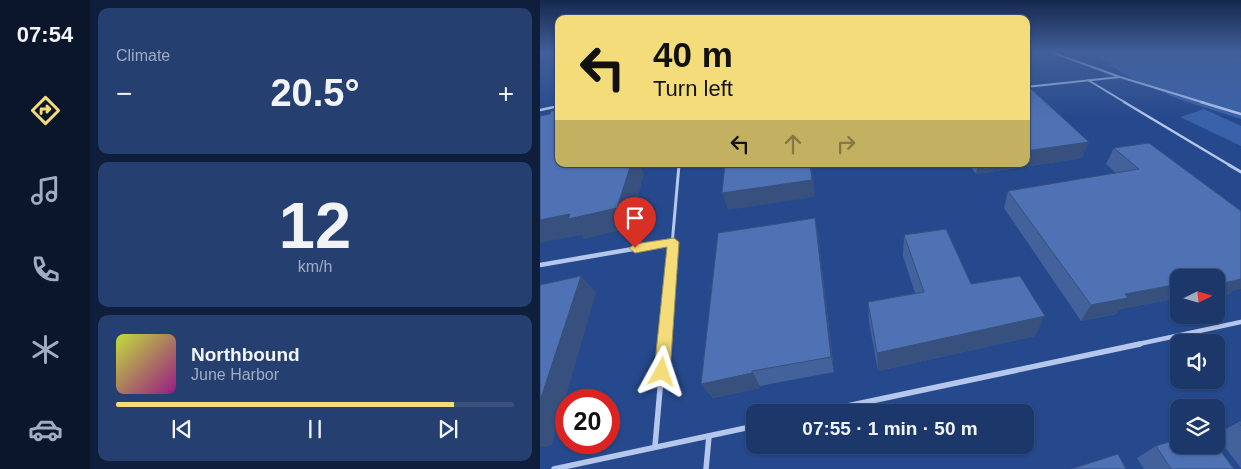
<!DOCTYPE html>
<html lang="en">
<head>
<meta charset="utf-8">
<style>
	body { margin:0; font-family:Arial,sans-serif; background:#253f70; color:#f1f3f6; height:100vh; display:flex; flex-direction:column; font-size:19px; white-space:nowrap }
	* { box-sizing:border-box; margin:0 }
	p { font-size:16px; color:#a0acc1 }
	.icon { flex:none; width:28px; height:28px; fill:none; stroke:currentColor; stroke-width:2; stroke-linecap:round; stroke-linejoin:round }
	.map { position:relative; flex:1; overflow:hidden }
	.details { display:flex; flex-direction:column; gap:8px; padding:8px; background:#0f1e3a; width:450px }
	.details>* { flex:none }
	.hud { position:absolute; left:15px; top:15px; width:475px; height:152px; border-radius:10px; box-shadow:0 1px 4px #0004,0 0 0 1px #3a517e; background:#f4dc7a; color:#111; overflow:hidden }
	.needle { width:32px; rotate:85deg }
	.controls { position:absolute; left:630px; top:269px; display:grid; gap:10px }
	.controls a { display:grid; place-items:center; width:55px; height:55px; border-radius:10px; background:#1c376a; box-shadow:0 1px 4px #0004,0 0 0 1px #3a517e; font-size:25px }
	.speed { position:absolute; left:15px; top:389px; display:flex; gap:10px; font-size:25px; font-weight:700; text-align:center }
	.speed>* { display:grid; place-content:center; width:65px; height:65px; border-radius:50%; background:#1c376a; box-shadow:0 1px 4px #0004,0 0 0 1px #3a517e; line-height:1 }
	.speed .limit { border:8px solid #d22; background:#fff; color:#111 }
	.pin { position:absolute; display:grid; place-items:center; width:42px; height:42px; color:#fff; margin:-51px -21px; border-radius:50% 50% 50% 0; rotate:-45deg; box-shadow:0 0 5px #0007 }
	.pin .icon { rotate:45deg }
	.me { position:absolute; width:55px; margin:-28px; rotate:5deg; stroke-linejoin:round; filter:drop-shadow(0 0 4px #0008) }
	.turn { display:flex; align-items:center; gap:18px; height:105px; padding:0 15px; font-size:22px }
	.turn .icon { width:65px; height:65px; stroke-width:2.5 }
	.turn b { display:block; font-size:35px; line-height:42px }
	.lanes { display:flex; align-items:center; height:48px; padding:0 15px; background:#0003; justify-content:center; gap:25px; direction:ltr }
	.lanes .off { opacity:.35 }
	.big { font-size:38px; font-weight:700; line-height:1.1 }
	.details .widget { flex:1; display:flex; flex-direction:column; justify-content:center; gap:8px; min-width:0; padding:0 18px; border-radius:10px; background:#253f70 }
	.details .dial { align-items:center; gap:0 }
	.dial b { font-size:65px; line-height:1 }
	.song { display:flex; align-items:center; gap:15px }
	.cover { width:60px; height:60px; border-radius:8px; background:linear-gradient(135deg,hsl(70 70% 55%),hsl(310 70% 35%)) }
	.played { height:5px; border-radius:2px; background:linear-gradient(90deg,#f4dc7a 85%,#3a517e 85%) }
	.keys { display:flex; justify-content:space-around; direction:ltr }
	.heat { display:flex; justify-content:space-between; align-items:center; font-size:28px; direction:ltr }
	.trip { position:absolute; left:206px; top:404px; width:288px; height:50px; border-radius:10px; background:#1c376a; box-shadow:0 1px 4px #0004,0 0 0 1px #3a517e; font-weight:700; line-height:50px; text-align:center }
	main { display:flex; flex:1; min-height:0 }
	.dock { display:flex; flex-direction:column; width:90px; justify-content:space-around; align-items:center; background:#0b162a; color:#a0acc1 }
	.dock .icon { width:35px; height:35px }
	.dock .selected { color:#f4dc7a }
	.dock b { font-size:22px; color:#f1f3f6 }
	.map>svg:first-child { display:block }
</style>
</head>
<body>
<main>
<nav class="dock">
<b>07:54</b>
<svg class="icon selected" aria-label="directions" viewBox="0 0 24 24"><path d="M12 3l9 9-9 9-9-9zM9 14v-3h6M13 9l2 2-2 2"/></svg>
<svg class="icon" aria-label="music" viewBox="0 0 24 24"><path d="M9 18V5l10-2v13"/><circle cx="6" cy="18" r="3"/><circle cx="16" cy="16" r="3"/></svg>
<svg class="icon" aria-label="phone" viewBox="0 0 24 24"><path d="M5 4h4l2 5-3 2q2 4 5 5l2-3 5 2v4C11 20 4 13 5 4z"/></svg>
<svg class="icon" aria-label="climate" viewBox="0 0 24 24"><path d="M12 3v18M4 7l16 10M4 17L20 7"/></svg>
<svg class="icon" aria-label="car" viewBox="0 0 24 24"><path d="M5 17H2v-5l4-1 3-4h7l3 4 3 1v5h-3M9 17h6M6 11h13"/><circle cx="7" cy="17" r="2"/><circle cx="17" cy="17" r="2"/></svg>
</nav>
<section class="details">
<div class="widget"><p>Climate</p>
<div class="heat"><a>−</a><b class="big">20.5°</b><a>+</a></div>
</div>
<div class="widget dial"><b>12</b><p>km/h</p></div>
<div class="widget">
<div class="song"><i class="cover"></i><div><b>Northbound</b><p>June Harbor</p></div></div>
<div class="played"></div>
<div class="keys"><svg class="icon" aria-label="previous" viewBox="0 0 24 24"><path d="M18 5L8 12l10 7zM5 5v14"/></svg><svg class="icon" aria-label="pause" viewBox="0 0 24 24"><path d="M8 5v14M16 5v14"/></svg><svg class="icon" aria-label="next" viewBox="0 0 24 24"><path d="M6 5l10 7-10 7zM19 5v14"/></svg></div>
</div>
</section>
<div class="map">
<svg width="701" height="469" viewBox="0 0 701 469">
	<rect width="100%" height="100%" fill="#26498d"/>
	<g fill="#3a62aa">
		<polygon points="550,52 670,52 701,58 701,119 638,99 589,77"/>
		<polygon points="664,109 701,126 701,146 640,117"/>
	</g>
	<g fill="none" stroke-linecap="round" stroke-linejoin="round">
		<g stroke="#b5c8eb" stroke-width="2">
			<polyline points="580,77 665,103"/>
			<polyline points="548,80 586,103"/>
			<polyline points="486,87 580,77 511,52"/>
		</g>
		<g stroke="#b5c8eb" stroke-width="2.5">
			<polyline points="584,102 691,166"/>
			<polyline points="661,102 701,114"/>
			<polyline points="0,110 19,106"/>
			<polyline points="139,166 139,164"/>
		</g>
		<g stroke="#b5c8eb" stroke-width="3">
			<polyline points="689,165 701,172"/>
			<polyline points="115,245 134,242"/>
			<polyline points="132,245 139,165"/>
		</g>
		<g stroke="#b5c8eb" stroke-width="4.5">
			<polyline points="0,265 122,244"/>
			<polyline points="124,345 132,244"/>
			<polyline points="594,345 701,322"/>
		</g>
		<g stroke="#b5c8eb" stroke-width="5.5">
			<polyline points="279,412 600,344"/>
			<polyline points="115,446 124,344"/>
			<polyline points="14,469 215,426"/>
			<polyline points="166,469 169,436"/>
		</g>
	</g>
	<g fill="#43629b">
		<polygon points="609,143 692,291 688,295 676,278 639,278 639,298 580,309 576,314 541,321 464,208 468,191 576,173 566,164 574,148"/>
		<polygon points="542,158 436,174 429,164 486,164"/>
		<polygon points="275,218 278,235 294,372 220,386 220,388 173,398 161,384"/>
		<polygon points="364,235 431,284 495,336 338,371 329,322 328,302 375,293 363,256"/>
		<polygon points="701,421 701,468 676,436 676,434"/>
		<polygon points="616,446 694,469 604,469 597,458"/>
	</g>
	<g fill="#37507e">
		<polygon points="549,142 542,158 436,174 438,164 486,164 486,151"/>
		<polygon points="88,164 99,164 104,173 90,228 44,239 41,235 0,243 0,220 30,214"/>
		<polygon points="271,164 275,197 188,210 182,193"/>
		<polygon points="275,218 278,235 294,372 291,357"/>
		<polygon points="41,276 56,292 12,445 0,448 0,401"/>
		<polygon points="701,278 701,289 692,291 688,295 676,298 676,285"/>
		<polygon points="639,284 639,298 580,309 576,314 541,321 551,305 585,294"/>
		<polygon points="505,316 495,336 338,371 337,353"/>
		<polygon points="212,371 220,386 220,388 173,398 161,384"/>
	</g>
	<g fill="#4e72b4" stroke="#37507e">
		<polygon points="490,88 549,142 486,151 486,89"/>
		<polygon points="19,110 19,164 91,164 77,208 28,219 30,214 0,220 0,116 10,114 11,111"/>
		<polygon points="609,143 701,211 701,279 676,285 676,278 639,278 639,284 585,294 588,298 551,305 468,191 599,169 574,148"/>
		<polygon points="185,164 270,164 272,180 182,193"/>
		<polygon points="275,218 291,357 212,371 212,373 161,384 178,233"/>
		<polygon points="406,229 431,284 480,276 505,316 337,353 328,302 384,292 364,235"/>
		<polygon points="41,276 0,401 0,285"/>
		<polygon points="701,421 701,426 698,422"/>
		<polygon points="639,439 639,445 676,445 694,469 631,469 616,446"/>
		<polygon points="578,454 586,469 531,469"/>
	</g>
	<linearGradient id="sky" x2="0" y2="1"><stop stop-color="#15284e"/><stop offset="0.44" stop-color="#415f9a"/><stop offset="1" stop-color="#415f9a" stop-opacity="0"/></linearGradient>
	<rect width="701" height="118" fill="url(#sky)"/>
	<polygon fill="#f4dc7a" stroke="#9f8f4f" points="134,238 139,242 130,372 127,377 122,379 116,377 114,372 127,247 95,253 89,248 95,244"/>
</svg>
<div class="controls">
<a><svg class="needle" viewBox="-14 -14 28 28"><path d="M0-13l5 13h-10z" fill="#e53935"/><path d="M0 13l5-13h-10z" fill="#a0acc1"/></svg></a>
<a><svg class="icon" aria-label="sound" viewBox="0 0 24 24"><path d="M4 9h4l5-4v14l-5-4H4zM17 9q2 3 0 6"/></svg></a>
<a><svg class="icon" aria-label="layers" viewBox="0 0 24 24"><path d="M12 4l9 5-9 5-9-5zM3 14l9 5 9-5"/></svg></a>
</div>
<div class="speed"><div class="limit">20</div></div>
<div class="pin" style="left:95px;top:248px;background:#d93025"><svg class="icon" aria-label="arrive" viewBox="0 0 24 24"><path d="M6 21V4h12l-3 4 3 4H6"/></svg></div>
<svg class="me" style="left:122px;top:372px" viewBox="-20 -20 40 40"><path d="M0-17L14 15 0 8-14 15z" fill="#f4dc7a" stroke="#fff" stroke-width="4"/></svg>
<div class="trip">07:55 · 1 min · 50 m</div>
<div class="hud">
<div class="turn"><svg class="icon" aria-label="left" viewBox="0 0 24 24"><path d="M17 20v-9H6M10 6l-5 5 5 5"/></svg><div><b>40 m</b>Turn left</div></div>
<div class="lanes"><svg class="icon" aria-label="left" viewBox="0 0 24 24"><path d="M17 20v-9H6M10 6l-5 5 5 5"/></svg><svg class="icon off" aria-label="ahead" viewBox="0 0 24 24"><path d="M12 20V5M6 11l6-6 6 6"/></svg><svg class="icon off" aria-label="right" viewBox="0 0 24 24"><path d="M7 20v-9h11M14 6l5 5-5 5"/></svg></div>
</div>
</div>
</main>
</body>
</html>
